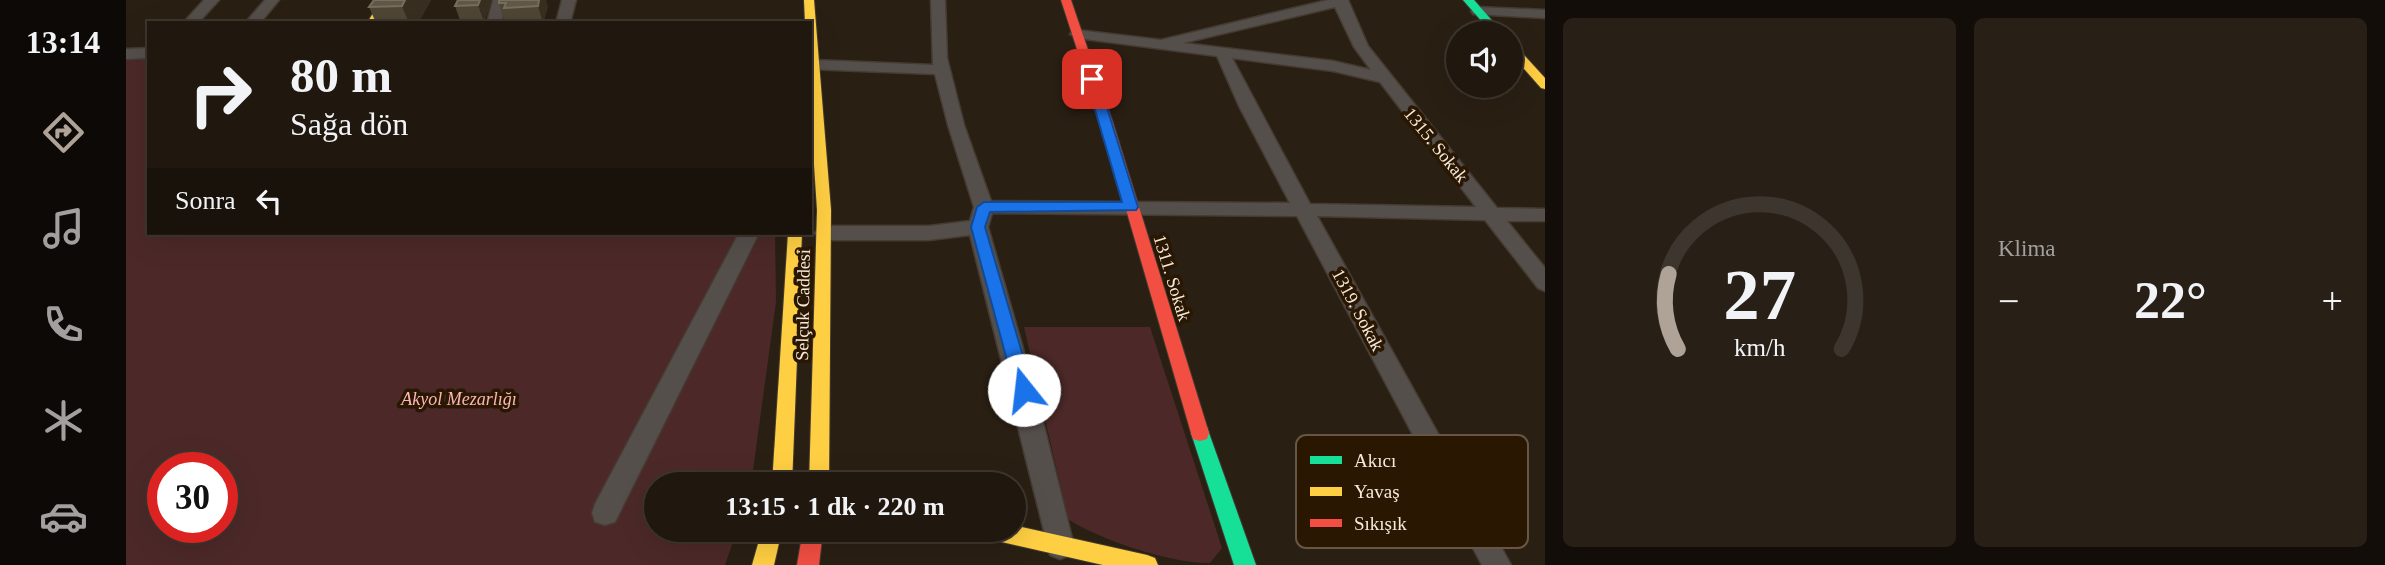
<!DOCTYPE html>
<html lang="tr">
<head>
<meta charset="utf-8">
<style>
	body { margin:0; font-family:"Times New Roman",serif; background:#282017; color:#f1f3f6; height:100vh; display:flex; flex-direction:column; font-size:26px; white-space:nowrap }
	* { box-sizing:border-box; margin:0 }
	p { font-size:23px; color:#a29f9e }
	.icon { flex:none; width:38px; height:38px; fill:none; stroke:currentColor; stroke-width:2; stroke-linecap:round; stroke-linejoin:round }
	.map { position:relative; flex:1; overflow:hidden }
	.side { display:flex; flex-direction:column; gap:18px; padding:18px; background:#120d08; width:840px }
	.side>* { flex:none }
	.guide { position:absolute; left:21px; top:21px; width:665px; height:214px; border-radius:0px; box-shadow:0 7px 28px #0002,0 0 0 2px #3d362e; background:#20170e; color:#f1f3f6; overflow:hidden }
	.buttons { position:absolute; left:1320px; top:21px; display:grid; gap:14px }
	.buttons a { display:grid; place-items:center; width:77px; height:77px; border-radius:50%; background:#20170e; box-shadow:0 7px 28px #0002,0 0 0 2px #3d362e; font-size:35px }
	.speed { position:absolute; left:21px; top:452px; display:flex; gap:14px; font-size:35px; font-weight:700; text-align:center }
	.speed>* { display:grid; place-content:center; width:91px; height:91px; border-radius:50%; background:#20170e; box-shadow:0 7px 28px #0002,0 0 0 2px #3d362e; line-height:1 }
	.speed .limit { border:10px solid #d22; background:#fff; color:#111 }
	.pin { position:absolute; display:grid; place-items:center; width:60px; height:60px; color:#fff; margin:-30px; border-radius:14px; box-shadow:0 4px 10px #0006 }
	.me { position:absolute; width:77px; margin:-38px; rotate:344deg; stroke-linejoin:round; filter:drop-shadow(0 0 5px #0008) }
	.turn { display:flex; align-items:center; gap:24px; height:147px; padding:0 28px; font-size:32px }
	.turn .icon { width:91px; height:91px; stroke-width:2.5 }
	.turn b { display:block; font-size:49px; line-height:60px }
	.then { display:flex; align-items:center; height:66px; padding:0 28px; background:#0003; gap:14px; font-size:26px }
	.big { font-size:52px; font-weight:700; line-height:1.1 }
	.side .widget { flex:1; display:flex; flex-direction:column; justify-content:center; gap:10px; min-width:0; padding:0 24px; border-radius:10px; background:#282017 }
	.side .dial { align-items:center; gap:0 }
	.dial svg { height:182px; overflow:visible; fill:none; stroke:#3d362e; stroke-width:7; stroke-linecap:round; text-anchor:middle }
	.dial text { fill:#f1f3f6; stroke:none }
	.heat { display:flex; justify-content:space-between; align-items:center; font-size:38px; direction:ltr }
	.side .tiles { flex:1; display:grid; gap:18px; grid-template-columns:repeat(2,1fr) }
	.trip { position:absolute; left:518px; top:472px; width:382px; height:70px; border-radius:35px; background:#20170e; box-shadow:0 7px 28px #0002,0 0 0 2px #3d362e; font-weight:700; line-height:70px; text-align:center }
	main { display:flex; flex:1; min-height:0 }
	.dock { display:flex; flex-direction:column; width:126px; justify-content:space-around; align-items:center; background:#0d0906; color:#a29f9e }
	.dock .icon { width:49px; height:49px }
	.dock .current { color:#afa296 }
	.dock b { font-size:32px; color:#f1f3f6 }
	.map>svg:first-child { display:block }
</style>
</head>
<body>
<main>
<nav class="dock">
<b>13:14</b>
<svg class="icon current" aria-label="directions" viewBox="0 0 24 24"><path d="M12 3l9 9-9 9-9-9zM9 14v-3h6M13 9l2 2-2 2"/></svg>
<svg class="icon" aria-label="music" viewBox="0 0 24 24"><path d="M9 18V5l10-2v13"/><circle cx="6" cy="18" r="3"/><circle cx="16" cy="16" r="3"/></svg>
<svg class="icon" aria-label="phone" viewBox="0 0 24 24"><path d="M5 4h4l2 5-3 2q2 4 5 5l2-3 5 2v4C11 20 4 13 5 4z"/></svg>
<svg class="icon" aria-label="climate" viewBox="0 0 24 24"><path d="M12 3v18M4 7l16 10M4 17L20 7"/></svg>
<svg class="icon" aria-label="car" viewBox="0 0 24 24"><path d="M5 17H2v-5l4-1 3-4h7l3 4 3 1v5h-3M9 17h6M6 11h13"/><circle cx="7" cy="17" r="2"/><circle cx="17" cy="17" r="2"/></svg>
</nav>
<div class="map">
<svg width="1419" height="565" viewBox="0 0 1419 565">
	<rect width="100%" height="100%" fill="#2a1f13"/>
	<g fill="#4c2928" fill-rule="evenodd">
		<path d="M23 56V233H649L650 302 625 485H530V530H611L599 565H0V57ZM37 467H96V527H37Z"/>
		<path d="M898 327H1024L1096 548 1084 563C1047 564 973 540 942 519Z"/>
	</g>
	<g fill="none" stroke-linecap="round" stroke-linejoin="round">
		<defs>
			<g id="street">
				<polygon points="78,0 93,0 72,23 57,23"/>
				<polygon points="139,0 153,0 134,23 119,23"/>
				<polygon points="367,0 381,0 375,23 361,23"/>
				<polygon points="436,0 450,0 444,23 430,23"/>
				<path d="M805 0H819L821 58 838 125 865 201 1164 203 1113 106 1091 56 951 38 944 34 951 30 1035 40 1202 0H1222L1242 46 1371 208 1419 209V221H1381L1419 268V291L1412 288 1359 220 1191 216 1385 565H1356L1171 216 866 213 862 227 909 390 948 546 944 555 934 559 924 555 844 235 803 240H698L688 233 698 226H803L844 221 848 207 822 125 809 74 684 69V61L688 60 807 65ZM1209 7 1228 47 1245 70 1207 61 1057 43ZM1106 58 1207 71 1254 82 1350 207 1184 204Z"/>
				<polygon points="1352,7 1419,10 1419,18 1347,14 1345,11"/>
				<polygon points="23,48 23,58 0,59 0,49"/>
				<polygon points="613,233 633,233 489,522 479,525 469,522 466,513 469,504"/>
			</g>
			<g id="fast">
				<polygon points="1337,0 1348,0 1377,33 1366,33"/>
				<polygon points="1074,425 1081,427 1083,433 1130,565 1108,565 1065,433 1067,427"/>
			</g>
			<g id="slow">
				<polygon points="255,0 265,0 252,23 241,23"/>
				<polygon points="678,0 688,0 705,210 703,485 683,485 691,210 684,104 684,23 679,23"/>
				<polygon points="1384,43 1388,44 1419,78 1419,89 1415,88 1384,53"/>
				<polygon points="662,233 676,233 666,485 646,485"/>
				<polygon points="887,525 1021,555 1029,558 1032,565 977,565 867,540 860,537 857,530 887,530"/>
				<polygon points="636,530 656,530 648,565 626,565"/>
			</g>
			<g id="jam">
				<polygon points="935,0 945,0 987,123 1083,433 1081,439 1074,441 1067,439 1065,433 975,123"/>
				<polygon points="677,530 697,530 693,565 671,565"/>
			</g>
		</defs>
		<use href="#street" stroke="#453b31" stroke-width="3"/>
		<use href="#fast" stroke="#453b31" stroke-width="2"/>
		<use href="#slow" stroke="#453b31" stroke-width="2"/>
		<use href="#jam" stroke="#453b31" stroke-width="2"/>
		<use href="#street" fill="#554f4c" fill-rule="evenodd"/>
		<use href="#fast" fill="#16e098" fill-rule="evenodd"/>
		<use href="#slow" fill="#ffcf43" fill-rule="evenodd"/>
		<use href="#jam" fill="#f24e42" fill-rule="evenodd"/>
	</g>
	<g fill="#4f4636">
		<polygon points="248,0 305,0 292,23 250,23 243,7"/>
		<polygon points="332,0 366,0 358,22 335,23 329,6"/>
		<polygon points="373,0 422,6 417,23 383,23 382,21 378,21 373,3"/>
	</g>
	<g fill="#382f21">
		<polygon points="279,0 305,0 292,23 283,23 276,6"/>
		<polygon points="354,0 366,0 358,22 352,5"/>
		<polygon points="413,0 420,0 422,6 417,23 412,6"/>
	</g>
	<g fill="#615848" stroke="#786e5f" stroke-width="2">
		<polygon points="248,0 279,0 276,6 243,7"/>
		<polygon points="332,0 354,0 352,5 329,6"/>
		<polygon points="373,0 413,0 412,6 378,8 380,3 373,3"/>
	</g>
	<polygon fill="#1a73e8" stroke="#114b97" stroke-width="2" points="966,75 972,79 1012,207 1010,210 864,212 859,227 907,390 898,397 889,390 845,227 851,207 858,202 996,202 960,79"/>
	<g text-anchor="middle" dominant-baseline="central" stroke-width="7" stroke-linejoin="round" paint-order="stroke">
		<g font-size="18" fill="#f6e9dc" stroke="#291702">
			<text transform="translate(1310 145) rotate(51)">1315. Sokak</text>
			<text transform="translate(1046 278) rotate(73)">1311. Sokak</text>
			<text transform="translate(677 305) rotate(-89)">Selçuk Caddesi</text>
			<text transform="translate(1232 310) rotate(62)">1319. Sokak</text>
		</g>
		<g font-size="18" font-style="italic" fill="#fcb5b4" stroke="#291702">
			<text x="333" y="399">Akyol Mezarlığı</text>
		</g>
	</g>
	<rect x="1170" y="435" width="232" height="113" rx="10" fill="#291702" stroke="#665643" stroke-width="2"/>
	<rect x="1184" y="456" width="32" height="8" fill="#16e098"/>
	<rect x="1184" y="487" width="32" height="9" fill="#ffcf43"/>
	<rect x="1184" y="519" width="32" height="8" fill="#f24e42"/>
	<g font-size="19" fill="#f6e9dc">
		<text x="1228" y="467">Akıcı</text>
		<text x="1228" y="498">Yavaş</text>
		<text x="1228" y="530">Sıkışık</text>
	</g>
</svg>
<div class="buttons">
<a><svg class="icon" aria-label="sound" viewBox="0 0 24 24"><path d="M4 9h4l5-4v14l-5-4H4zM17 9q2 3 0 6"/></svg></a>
</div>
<div class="speed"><div class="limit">30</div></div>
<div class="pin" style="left:966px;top:79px;background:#d93025"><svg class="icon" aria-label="arrive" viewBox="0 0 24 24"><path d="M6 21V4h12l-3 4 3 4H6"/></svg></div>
<svg class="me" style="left:898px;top:390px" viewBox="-20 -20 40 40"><circle r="19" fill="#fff"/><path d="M0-13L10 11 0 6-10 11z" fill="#1a73e8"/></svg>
<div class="trip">13:15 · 1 dk · 220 m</div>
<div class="guide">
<div class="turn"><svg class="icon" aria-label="right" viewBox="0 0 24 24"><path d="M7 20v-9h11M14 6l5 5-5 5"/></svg><div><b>80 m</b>Sağa dön</div></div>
<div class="then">Sonra<svg class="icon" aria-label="left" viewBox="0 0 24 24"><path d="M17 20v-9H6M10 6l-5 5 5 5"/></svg></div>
</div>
</div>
<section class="side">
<div class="tiles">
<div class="widget dial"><svg viewBox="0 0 100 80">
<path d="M14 69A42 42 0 1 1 86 69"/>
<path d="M14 69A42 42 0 0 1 10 36" stroke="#afa296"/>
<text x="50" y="56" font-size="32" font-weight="700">27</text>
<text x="50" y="72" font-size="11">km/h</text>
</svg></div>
<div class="widget"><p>Klima</p>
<div class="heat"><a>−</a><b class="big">22°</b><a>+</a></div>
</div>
</div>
</section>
</main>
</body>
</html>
